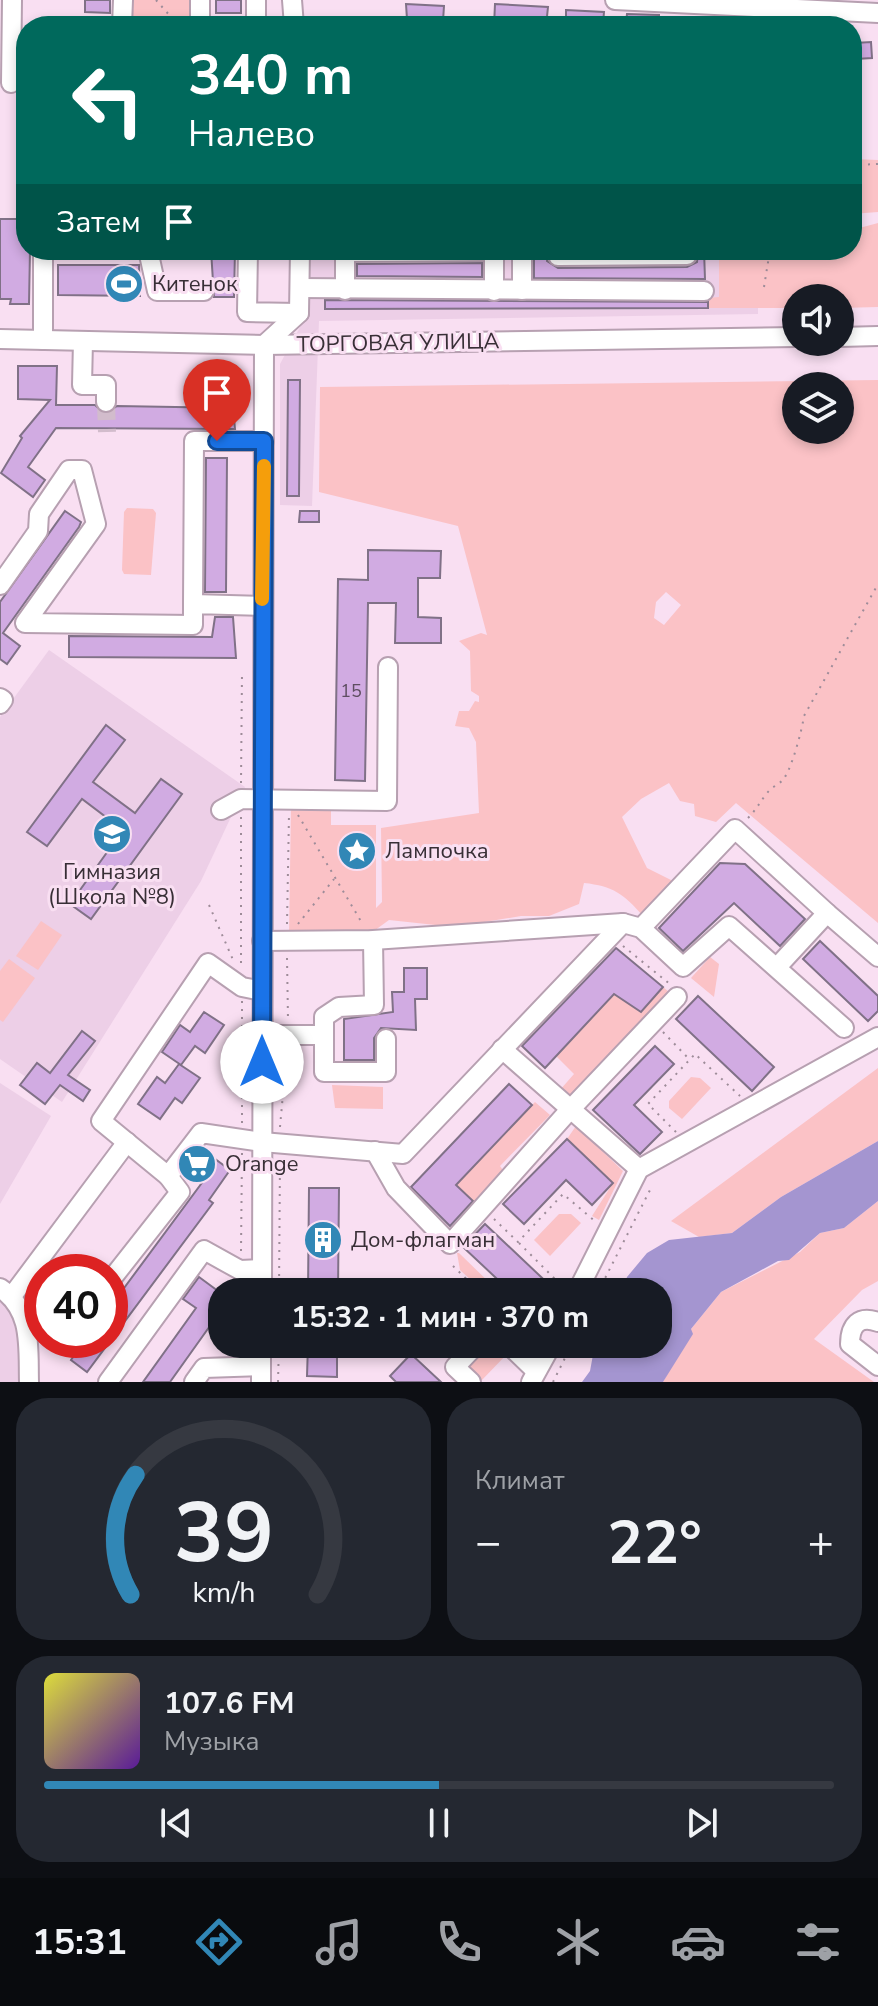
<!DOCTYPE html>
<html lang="ru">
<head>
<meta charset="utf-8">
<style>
	body { margin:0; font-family:"Nunito Sans",sans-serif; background:#242831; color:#f1f3f6; height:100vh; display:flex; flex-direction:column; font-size:30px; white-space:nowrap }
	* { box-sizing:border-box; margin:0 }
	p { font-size:26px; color:#9ea1a6 }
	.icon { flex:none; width:44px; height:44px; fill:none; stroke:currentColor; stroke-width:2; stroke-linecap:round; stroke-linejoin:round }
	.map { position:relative; height:1382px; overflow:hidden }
	.drawer { display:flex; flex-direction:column; gap:16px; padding:16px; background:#0d0f14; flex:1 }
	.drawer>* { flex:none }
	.guide { position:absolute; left:16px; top:16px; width:846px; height:244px; border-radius:32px; box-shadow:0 4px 12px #0003; background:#00695c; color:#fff; overflow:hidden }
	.controls { position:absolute; left:782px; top:284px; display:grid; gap:16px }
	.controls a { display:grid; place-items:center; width:72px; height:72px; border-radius:50%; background:#171b24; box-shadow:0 4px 12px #0003; font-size:40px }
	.speed { position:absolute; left:24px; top:1254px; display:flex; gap:16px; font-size:40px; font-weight:700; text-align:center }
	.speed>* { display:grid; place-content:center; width:104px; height:104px; border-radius:50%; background:#171b24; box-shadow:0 4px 12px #0003; line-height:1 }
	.speed .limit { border:12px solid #d22; background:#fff; color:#111 }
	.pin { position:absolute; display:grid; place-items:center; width:68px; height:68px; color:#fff; margin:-82px -34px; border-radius:50% 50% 50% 0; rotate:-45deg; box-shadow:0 0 8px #0007 }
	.pin .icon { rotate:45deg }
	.me { position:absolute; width:88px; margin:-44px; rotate:0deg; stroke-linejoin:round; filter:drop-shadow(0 0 6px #0008) }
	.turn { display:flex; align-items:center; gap:28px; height:168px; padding:0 40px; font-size:36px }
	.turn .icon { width:104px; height:104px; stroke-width:2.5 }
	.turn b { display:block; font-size:56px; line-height:68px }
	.then { display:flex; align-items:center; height:76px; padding:0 40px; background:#0003; gap:16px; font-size:30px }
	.big { font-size:60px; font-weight:700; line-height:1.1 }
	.drawer .card { flex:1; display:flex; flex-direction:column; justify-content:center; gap:12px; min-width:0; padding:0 28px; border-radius:32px; background:#242831 }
	.drawer .dial { align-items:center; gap:0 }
	.dial svg { height:208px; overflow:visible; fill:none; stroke:#363941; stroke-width:7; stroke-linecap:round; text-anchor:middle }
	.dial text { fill:#f1f3f6; stroke:none }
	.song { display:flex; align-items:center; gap:24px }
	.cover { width:96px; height:96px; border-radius:12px; background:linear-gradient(135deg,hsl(60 70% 55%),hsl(270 70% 35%)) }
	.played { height:8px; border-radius:4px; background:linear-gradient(90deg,#3187b6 50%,#363941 50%) }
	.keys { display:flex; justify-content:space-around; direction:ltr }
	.heat { display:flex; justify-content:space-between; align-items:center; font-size:44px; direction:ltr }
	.drawer .tiles { flex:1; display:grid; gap:16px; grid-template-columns:1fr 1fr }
	.card:last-child { grid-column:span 2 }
	.trip { position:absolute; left:208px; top:1278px; width:464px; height:80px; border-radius:32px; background:#171b24; box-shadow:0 4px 12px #0003; font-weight:700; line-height:80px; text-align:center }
	.dock { display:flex; height:128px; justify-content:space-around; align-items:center; background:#090b0e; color:#9ea1a6 }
	.dock .icon { width:56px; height:56px }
	.dock .on { color:#3187b6 }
	.dock b { font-size:36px; color:#f1f3f6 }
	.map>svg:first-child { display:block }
</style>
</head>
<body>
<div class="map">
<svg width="878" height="1382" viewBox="0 0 878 1382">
	<rect width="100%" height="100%" fill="#f9dff2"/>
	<g fill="#edcfe7">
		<polygon points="307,250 758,250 758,314 319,321 312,506 280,505 280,364 307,314"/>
		<polygon points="49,650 245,787 201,881 62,1102 0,1059 0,717"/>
		<polygon points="0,1083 51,1116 0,1204"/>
		<polygon points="0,1300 10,1307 19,1327 21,1382 0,1382"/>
	</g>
	<g fill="#fbc2c6" fill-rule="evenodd">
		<polygon points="127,0 196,0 194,18 189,21 133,19 129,18"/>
		<polygon points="852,159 878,160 878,212 852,214"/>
		<polygon points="878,223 878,307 840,308 840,298 796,298 796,308 708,308 708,298 719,297 719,250 852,250 852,230"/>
		<path d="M878 380V923L736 803 716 822 695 816 694 804 680 801 669 783 641 799 622 817 647 868 671 880 677 896 643 916C624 894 613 886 584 883L579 904 549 916H521L454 927 389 920 367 936 289 937 291 805 331 807V825H376V908L382 902 381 828 479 813 476 742 469 728 455 726 459 711H469L475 701 479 702V696L471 691 470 651 459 641 481 633 487 635 458 526 319 492 320 387ZM796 386H840V430H796ZM666 592 681 605 664 625 654 618 656 602Z"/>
		<polygon points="127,508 153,509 156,513 151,575 124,574 122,570 124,512"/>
		<polygon points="41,921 62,935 38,970 16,956"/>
		<polygon points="710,957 719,964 714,997 691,978"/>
		<polygon points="9,959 35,978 3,1022 0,1020 0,971"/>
		<polygon points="663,987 669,992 568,1099 560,1090 574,1074 556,1056 614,994 641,1012"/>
		<polygon points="878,1068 878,1141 781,1197 732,1233 699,1237 671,1221"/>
		<polygon points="691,1077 700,1078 711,1088 682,1119 669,1108 669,1101"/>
		<polygon points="332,1085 383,1087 383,1109 335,1108"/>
		<polygon points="535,1102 550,1115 500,1166 505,1173 476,1204 456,1185"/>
		<polygon points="576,1126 623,1171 599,1220 592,1216 613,1183 567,1139"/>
		<polygon points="878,1201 878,1281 862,1290 814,1339 874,1382 663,1382 691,1329 721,1292 800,1252 820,1233 844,1228"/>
		<polygon points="559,1214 571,1214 581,1223 550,1256 534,1240"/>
		<polygon points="457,1253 459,1253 499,1292 484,1292 460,1270"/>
		<polygon points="487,1344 501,1344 509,1352 480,1382 476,1382 462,1369"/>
	</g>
	<polygon fill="#a495d0" points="878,1141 878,1201 844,1228 820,1233 789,1260 778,1261 721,1292 691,1329 693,1334 663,1382 582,1382 590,1371 595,1344 658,1344 658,1292 621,1292 627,1277 647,1253 669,1240 732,1233 781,1197"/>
	<g fill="#d1abe2" stroke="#807187" stroke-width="2">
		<polygon points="85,0 110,0 110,13 85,12"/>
		<rect x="216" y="0" width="25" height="13"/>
		<polygon points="406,4 444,6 443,21 407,19"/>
		<polygon points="495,4 548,7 546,26 494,26"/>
		<polygon points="566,10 604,12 603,24 566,22"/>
		<polygon points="627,14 659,15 659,26 626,23"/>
		<polygon points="871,42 872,58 856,59 855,43"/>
		<polygon points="0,219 26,219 26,250 30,250 29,304 10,304 11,299 0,299"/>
		<polygon points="211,250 235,250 234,297 214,297"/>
		<polygon points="534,250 548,250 547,261 558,268 687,267 697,262 698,250 704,250 705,279 534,278"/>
		<polygon points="482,263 482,277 357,276 357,264"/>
		<polygon points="58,265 139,265 140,296 58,295"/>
		<polygon points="325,300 708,302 708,308 325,309"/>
		<polygon points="18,366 57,366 56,405 95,405 105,414 117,406 233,408 235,429 56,428 28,467 45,480 33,497 1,473 22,438 20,436 50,400 18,399"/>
		<polygon points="288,380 300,380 299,496 287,496"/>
		<polygon points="206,458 227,458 226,592 205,592"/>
		<polygon points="65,511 81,522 79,527 3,633 20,646 7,664 0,659 0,602"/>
		<polygon points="300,511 319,511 319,522 299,522"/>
		<polygon points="368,550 441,551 440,578 418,578 418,617 441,618 441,643 395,643 396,603 368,603 365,781 335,780 338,579 368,580"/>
		<polygon points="215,617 233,617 236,658 69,657 69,636 212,637"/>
		<polygon points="106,725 125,740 93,782 135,813 161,779 182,794 91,919 70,904 123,830 82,799 47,846 27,832"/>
		<polygon points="720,863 745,864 805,919 780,946 734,903 683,951 659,928"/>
		<polygon points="820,941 878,996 878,1011 868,1021 803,959"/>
		<polygon points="616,948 663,987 641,1012 614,994 545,1068 522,1046"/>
		<polygon points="404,968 427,968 427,999 415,999 416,1030 381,1028 374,1038 374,1060 344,1060 344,1019 393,1012 392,992 404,992"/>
		<polygon points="698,996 774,1067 752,1091 676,1019"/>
		<polygon points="204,1012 224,1025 205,1053 195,1046 181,1065 162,1052 180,1025 190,1032"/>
		<polygon points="82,1031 95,1041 68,1075 90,1090 83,1101 60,1085 45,1104 20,1085 37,1063 50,1073"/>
		<polygon points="655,1046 674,1064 634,1105 662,1132 640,1154 593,1110"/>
		<polygon points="179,1064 200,1078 182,1103 175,1098 160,1119 138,1104 157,1077 165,1083"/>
		<polygon points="509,1084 532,1105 456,1185 473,1201 450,1226 411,1187"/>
		<polygon points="567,1139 613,1183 592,1205 566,1180 524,1224 503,1204"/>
		<polygon points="203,1150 230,1170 209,1200 213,1203 87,1372 71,1360 85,1340 110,1340 110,1307 204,1180 189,1169"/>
		<polygon points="309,1188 339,1188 338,1292 308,1292"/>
		<polygon points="485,1224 557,1292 511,1292 463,1247"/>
		<polygon points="199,1277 222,1294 222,1309 170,1382 143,1382 196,1308 183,1299"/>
		<polygon points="308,1344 337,1344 337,1377 307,1376"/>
		<polygon points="411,1354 441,1382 396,1382 390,1376"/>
	</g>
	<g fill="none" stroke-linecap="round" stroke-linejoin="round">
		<polyline stroke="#d2bccc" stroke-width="18" stroke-dasharray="18 9" stroke-linecap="butt" points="106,402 107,432"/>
		<defs>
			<g id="minor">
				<polyline points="292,0 294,26"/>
				<polyline points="615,0 878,13"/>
				<polyline points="122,26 123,0"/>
				<polyline points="200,26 200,0"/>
				<polyline points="256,26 256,0"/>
				<polyline points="11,83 12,0"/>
				<polyline points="148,250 157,291 204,291"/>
				<polyline points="248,250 247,312 299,313"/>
				<polyline points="494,250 494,291"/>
				<polyline points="522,250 522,290"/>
				<polyline points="345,252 494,251"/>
				<polyline points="558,256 687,255"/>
				<polyline points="300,288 704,291"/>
				<polyline points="345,290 345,250"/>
				<polyline points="840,337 878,336"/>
				<polyline points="0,339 264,345 796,337"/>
				<polyline points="43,340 43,250"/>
				<polyline points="83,341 82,385 106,385 106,402"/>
				<polyline points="0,585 38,531 39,514 69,470 82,470 96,524 25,623 193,625 193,604 262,606"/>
				<polyline points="193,604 194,441 264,441"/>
				<polyline points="0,698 3,700 0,704"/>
				<polyline points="221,810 241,799 387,801 388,667"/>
				<polyline points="827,913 878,957"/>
				<polyline points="641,928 735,829 827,913 778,966"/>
				<polyline points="262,941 373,940 623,923 641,928 683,967 729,926 844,1028"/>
				<polyline points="262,991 242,987 208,963 101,1121 168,1176 201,1133 262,1142 403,1154 623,923"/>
				<polyline points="262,1035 324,1035 324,1072 386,1072 386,1039"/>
				<polyline points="324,1035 324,1017 339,1007 374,1005 373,940"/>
				<polyline points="502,1049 639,1169"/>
				<polyline points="375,1151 396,1188 450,1244 566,1114 677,997"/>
				<polyline points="110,1281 180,1192 168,1176"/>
				<path d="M0 1288C33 1310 28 1347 29 1382"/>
				<polyline points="262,1292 264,345 299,313 300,250"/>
				<polyline points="577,1292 639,1169 878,1037"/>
				<polyline points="12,1296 127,1142"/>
				<path d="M878 1322C859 1315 850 1325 850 1344L878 1366"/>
				<polyline points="508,1344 536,1371"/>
				<polyline points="108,1382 204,1250 240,1270 262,1269"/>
				<polyline points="194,1382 204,1368 261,1366"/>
				<polyline points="261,1382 261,1344"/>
				<polyline points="471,1382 455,1367 477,1344"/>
				<polyline points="531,1382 552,1344"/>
			</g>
		</defs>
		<use href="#minor" stroke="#b7a0b1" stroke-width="22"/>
		<g stroke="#9e8c99" stroke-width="2" stroke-dasharray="2 6" stroke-linecap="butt">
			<polyline points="156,0 179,26"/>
			<polyline points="852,165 878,164"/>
			<polyline points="764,287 770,250"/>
			<polyline points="241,783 242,673"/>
			<polyline points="298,815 362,923"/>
			<polyline points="241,817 241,967"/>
			<path d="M748 818C756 810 760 802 767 793 771 788 777 785 782 781 791 772 802 730 804 716L878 584"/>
			<polyline points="209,905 234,962"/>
			<polyline points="287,924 289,814"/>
			<polyline points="298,924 334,879"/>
			<polyline points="623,946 671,985"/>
			<polyline points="287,958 288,1020"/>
			<polyline points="242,1001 242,1123"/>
			<polyline points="663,1032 689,1059"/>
			<polyline points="280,1127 287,1050"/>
			<polyline points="676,1132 648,1104 695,1054 740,1096"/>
			<polyline points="494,1219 518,1242 563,1194 596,1222"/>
			<polyline points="519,1243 562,1286"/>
			<polyline points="241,1251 242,1153"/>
			<polyline points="453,1266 480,1292"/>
			<polyline points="279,1292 280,1157"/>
			<polyline points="598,1292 650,1190 648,1186"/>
			<polyline points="241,1353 241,1344"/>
			<polyline points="278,1382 279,1344"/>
			<polyline points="553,1382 572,1344"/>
		</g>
		<use href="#minor" stroke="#fff" stroke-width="18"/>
	</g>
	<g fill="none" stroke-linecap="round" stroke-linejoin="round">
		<defs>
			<polyline id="route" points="217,441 264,441 262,1062"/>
		</defs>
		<use href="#route" stroke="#114b97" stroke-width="20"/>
		<use href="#route" stroke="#1a73e8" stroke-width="14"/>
		<polyline stroke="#f59e0b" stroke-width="14" points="262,599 264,466"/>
	</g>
	<defs>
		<symbol id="stadium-disc" viewBox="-11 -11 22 22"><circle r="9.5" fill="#3187b6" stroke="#f9dff2"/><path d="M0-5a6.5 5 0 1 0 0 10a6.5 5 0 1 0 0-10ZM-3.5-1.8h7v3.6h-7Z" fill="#fff"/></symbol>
		<symbol id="school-disc" viewBox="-11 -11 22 22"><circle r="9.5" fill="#3187b6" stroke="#f9dff2"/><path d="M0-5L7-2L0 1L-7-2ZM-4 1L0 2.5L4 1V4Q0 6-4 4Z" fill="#fff"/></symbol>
		<symbol id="sight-disc" viewBox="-11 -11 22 22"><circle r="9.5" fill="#3187b6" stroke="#f9dff2"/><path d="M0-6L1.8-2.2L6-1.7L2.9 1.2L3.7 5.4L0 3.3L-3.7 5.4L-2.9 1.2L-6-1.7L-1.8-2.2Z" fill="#fff"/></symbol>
		<symbol id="supermarket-disc" viewBox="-11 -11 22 22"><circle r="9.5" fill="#3187b6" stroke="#f9dff2"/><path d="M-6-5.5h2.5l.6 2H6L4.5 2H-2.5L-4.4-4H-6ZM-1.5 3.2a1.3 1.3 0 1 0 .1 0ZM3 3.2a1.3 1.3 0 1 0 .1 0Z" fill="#fff"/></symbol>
		<symbol id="building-disc" viewBox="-11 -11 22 22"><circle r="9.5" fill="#3187b6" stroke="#f9dff2"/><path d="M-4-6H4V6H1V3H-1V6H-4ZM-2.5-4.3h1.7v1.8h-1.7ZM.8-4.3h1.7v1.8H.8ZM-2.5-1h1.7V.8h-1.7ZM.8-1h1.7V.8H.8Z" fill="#fff"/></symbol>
	</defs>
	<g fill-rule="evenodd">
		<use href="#stadium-disc" x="102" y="262" width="44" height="44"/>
		<use href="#school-disc" x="90" y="812" width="44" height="44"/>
		<use href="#sight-disc" x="335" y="829" width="44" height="44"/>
		<use href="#supermarket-disc" x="175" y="1142" width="44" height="44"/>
		<use href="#building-disc" x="301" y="1218" width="44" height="44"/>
	</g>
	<g text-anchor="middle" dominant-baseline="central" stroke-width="6" stroke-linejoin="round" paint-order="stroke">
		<g font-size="18" fill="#5e4e61">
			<text x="351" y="691">15</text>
		</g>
		<g font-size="22" fill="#382f36" stroke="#f9dff2" text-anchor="start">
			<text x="152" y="284">Китенок</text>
			<text x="385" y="851">Лампочка</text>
			<text x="112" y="872" text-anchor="middle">Гимназия<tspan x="112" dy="25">(Школа №8)</tspan></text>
			<text x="225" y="1164">Orange</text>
			<text x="351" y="1240">Дом-флагман</text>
		</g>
		<g font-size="22" fill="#382f36" stroke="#f9dff2">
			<text transform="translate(398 343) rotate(-1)">ТОРГОВАЯ УЛИЦА</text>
		</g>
	</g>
</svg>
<div class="controls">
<a><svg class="icon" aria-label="sound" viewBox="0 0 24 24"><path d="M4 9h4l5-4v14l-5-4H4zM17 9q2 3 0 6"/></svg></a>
<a><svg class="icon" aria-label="layers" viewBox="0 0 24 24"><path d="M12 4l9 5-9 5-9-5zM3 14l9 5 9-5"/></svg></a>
</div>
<div class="speed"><div class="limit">40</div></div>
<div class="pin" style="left:217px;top:441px;background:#d93025"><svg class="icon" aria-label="arrive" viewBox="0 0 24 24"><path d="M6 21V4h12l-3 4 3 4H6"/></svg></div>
<svg class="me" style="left:262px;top:1062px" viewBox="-20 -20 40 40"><circle r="19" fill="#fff"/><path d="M0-13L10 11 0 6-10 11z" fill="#1a73e8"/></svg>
<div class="trip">15:32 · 1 мин · 370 m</div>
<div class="guide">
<div class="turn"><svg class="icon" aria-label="left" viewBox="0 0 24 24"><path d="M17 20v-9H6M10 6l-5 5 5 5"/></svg><div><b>340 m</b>Налево</div></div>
<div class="then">Затем<svg class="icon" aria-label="arrive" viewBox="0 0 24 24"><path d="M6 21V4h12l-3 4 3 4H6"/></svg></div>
</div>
</div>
<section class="drawer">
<div class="tiles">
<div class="card dial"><svg viewBox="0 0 100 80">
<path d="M14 69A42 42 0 1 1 86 69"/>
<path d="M14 69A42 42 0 0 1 16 23" stroke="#3187b6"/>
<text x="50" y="56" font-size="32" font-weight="700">39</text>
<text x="50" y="72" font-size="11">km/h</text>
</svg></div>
<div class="card"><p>Климат</p>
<div class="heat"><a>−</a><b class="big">22°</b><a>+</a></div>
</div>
<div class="card">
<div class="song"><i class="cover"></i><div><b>107.6 FM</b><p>Музыка</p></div></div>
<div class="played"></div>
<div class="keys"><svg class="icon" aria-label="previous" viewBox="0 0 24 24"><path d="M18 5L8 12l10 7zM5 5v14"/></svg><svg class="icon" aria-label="pause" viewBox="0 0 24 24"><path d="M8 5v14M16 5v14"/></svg><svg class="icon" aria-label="next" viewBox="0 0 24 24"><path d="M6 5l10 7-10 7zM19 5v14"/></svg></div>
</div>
</div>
</section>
<nav class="dock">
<b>15:31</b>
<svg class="icon on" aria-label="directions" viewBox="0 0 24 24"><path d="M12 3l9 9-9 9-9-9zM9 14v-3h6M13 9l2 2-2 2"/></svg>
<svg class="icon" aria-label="music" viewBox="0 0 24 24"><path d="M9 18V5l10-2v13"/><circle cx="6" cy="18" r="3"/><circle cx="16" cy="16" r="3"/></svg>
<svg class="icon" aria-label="phone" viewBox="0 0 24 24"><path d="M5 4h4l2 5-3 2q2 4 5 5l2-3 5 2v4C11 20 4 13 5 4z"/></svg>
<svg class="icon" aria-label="climate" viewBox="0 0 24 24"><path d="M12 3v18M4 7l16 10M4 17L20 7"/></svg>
<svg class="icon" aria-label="car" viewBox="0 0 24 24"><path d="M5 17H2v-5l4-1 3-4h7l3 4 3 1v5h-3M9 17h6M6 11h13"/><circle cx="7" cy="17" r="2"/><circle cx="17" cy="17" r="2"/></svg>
<svg class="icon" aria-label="filters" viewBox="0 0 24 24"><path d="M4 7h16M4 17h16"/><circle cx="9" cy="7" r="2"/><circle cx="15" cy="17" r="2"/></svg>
</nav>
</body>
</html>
